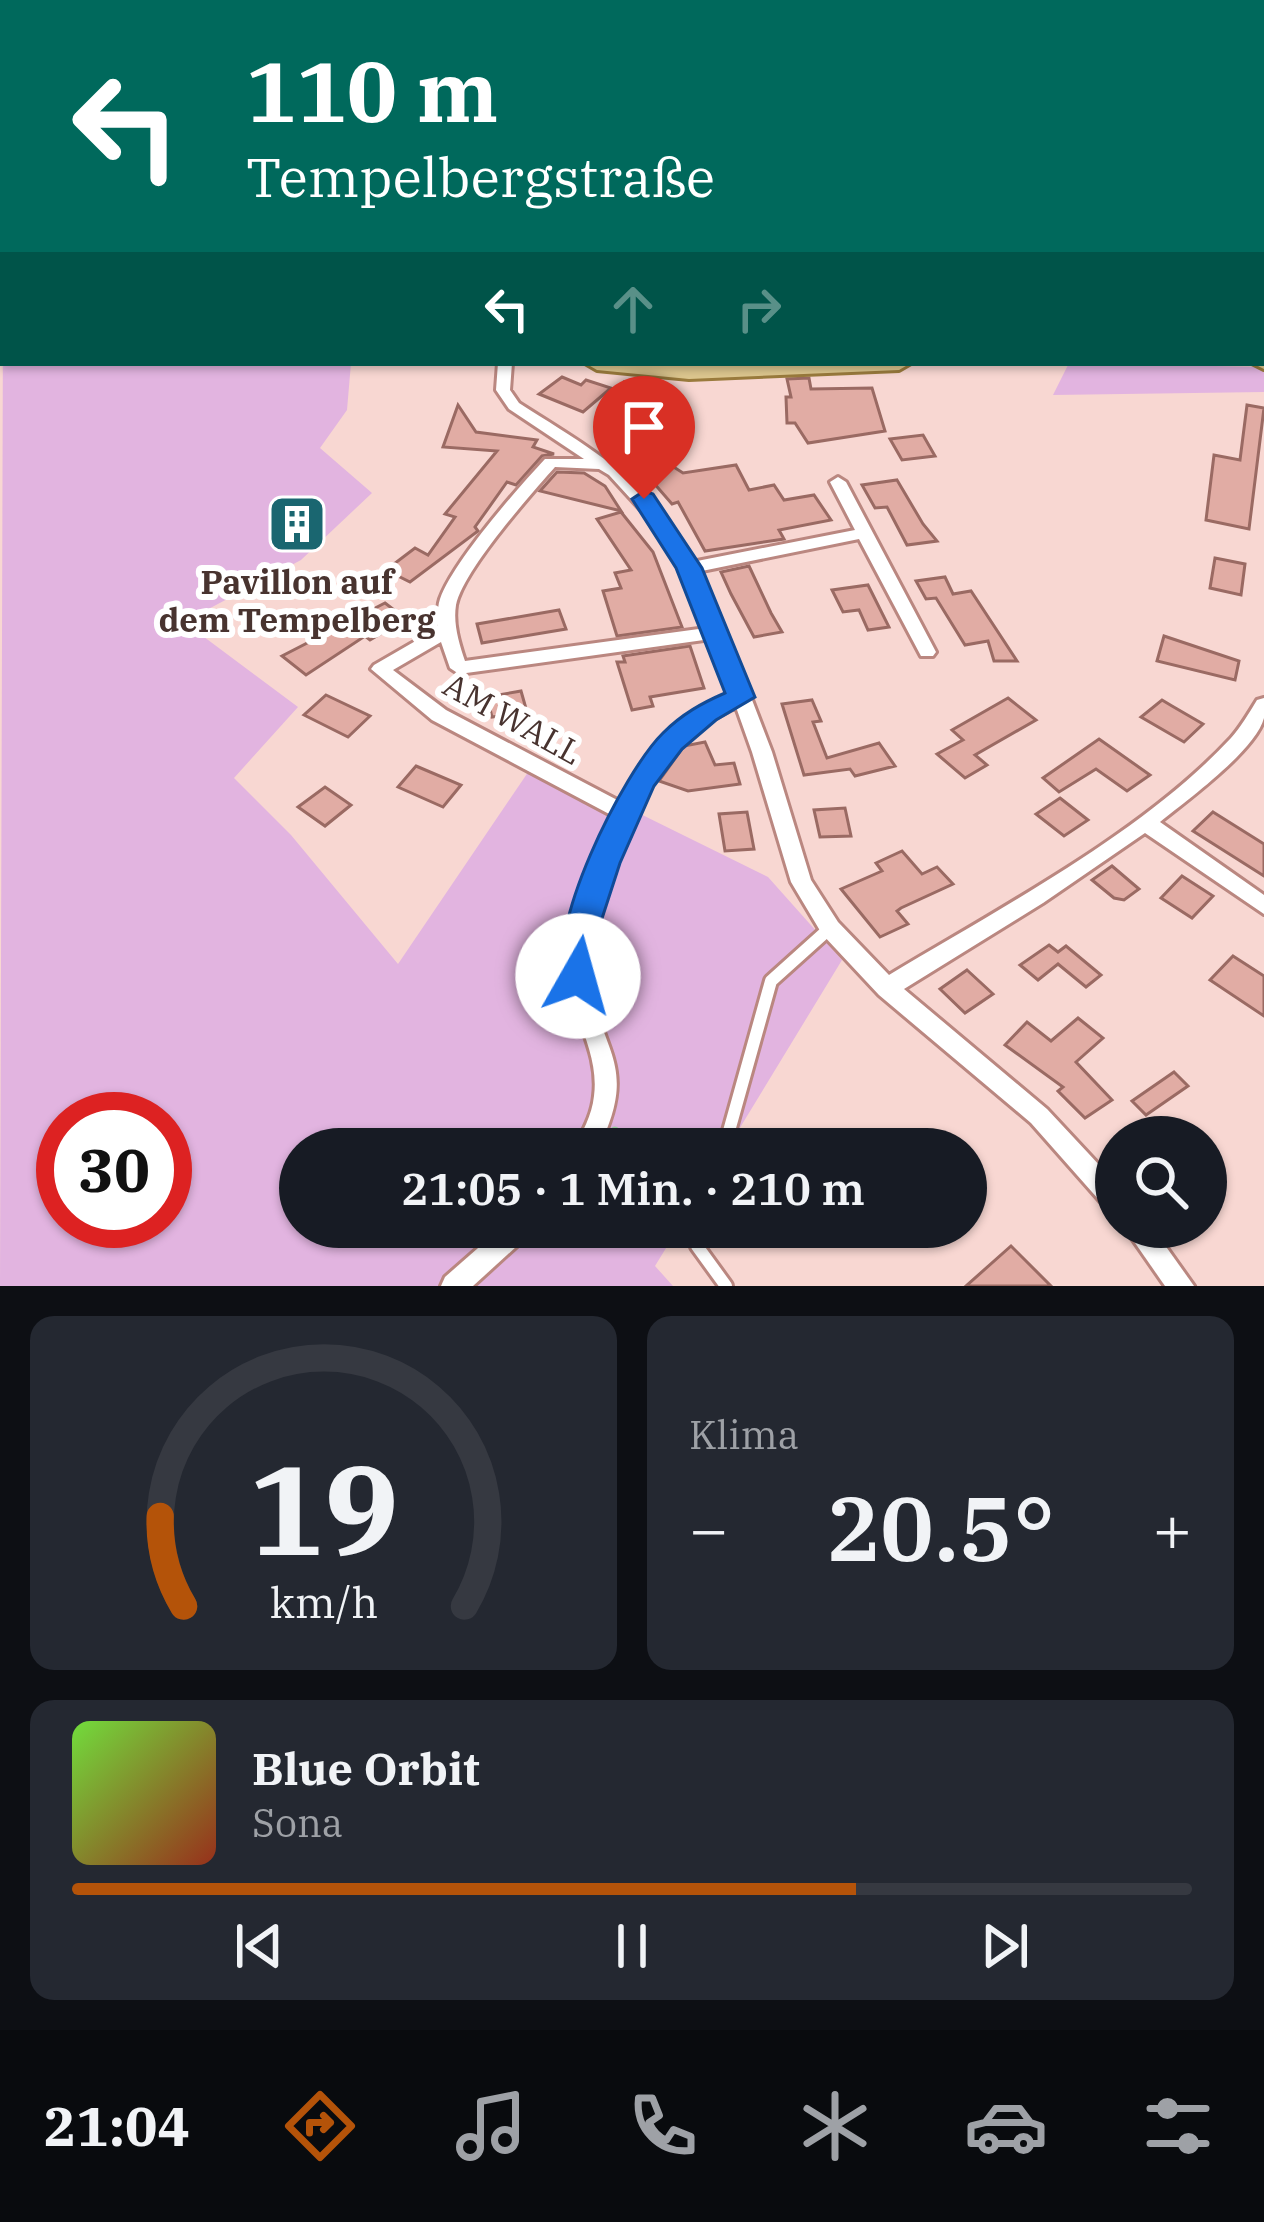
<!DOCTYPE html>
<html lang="de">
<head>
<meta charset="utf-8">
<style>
	body { margin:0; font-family:"IBM Plex Serif",serif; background:#242831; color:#f1f3f6; height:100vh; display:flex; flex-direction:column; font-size:45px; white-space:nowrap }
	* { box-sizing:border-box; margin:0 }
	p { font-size:39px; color:#9ea1a6 }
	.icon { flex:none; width:66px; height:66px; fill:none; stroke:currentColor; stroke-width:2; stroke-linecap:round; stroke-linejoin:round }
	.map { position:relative; height:1286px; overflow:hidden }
	.panel { display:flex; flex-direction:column; gap:30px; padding:30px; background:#0d0f14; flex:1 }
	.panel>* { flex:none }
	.banner { position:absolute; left:0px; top:0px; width:1266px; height:366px; box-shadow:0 3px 9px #0004; background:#00695c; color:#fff; overflow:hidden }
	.tools { position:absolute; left:1095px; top:1116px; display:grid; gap:24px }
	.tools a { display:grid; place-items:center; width:132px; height:132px; border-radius:50%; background:#171b24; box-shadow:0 3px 9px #0004; font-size:60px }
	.speed { position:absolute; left:36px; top:1092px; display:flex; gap:24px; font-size:60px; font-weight:700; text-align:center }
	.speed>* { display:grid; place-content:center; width:156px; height:156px; border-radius:50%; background:#171b24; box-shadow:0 3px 9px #0004; line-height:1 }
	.speed .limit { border:18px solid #d22; background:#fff; color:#111 }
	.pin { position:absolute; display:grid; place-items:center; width:102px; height:102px; color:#fff; margin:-123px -51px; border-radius:50% 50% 50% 0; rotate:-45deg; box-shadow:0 0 12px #0007 }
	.pin .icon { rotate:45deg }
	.me { position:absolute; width:132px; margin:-66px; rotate:7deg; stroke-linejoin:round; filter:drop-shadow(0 0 9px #0008) }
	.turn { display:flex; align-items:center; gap:42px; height:252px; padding:0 48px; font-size:54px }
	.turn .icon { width:156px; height:156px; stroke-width:2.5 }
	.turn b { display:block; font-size:84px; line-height:102px }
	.lanes { display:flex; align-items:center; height:114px; padding:0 48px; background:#0003; justify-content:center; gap:60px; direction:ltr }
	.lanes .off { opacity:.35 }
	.big { font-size:90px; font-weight:600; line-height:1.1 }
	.panel .widget { flex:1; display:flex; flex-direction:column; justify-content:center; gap:18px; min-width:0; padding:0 42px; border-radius:24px; background:#242831 }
	.panel .dial { align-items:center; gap:0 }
	.dial svg { height:312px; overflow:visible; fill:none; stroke:#363941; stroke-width:7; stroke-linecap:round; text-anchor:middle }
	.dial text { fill:#f1f3f6; stroke:none }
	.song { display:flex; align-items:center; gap:36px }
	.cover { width:144px; height:144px; border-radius:18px; background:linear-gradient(135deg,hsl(100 70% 55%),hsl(10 70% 35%)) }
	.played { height:12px; border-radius:6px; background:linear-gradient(90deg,#b45309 70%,#363941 70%) }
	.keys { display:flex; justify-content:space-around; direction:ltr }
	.heat { display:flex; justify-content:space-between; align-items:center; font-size:66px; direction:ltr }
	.panel .tiles { flex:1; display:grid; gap:30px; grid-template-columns:1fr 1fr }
	.widget:last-child { grid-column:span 2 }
	.trip { position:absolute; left:279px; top:1128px; width:708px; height:120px; border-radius:60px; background:#171b24; box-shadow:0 3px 9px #0004; font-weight:600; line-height:120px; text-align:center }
	.tab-bar { display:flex; height:192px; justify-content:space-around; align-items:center; background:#090b0e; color:#9ea1a6 }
	.tab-bar .icon { width:84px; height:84px }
	.tab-bar .active { color:#b45309 }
	.tab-bar b { font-size:54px; color:#f1f3f6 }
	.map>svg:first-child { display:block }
</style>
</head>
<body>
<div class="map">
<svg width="1264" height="1286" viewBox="0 0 1264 1286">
	<rect width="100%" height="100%" fill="#f8d7d2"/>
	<g fill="#e2b4e0" fill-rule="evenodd">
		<path d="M3 317V363H351L347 410 320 448 372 493 301 560 184 622 298 707 234 778 291 835 398 964 535 762 768 877 842 960 727 1149H300V1227H679L655 1266 673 1286H0ZM63 1119H165V1221H63Z"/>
		<polygon points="1069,363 1264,367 1264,392 1053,395"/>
	</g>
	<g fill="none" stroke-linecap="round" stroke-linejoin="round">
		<polyline stroke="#9dd5a4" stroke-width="9" points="606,1149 615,1131"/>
	</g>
	<g fill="#e1aca4" stroke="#9a6a63" stroke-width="3">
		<polygon points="562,377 581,385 586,380 611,388 583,412 539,394"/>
		<polygon points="809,378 811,389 872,388 885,431 808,443 795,423 787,423 786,397 791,397 787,379"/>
		<polygon points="624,382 644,385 640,396 680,401 673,419 662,418 658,429 621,424 630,406 615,403"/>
		<polygon points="458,405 476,432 537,440 533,447 554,454 542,456 516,485 507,482 475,527 478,531 410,582 386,570 415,548 428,555 455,517 445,514 497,451 443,447"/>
		<polygon points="1247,405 1264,408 1249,529 1206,520 1214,455 1240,460"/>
		<polygon points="923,435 935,456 902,460 890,439"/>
		<polygon points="669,464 683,473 736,465 749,490 774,485 784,500 814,495 831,520 779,530 784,539 705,551 678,502 672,504 646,474"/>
		<polygon points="557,472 584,473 605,486 621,511 540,491"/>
		<polygon points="897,480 923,524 937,541 907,545 887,507 875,508 862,485"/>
		<polygon points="295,507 317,510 323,521 319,527 300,537 275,532 276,516"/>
		<polygon points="621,512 653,552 682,627 617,636 603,591 621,588 615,573 631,570 597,519"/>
		<polygon points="1215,558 1245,564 1241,595 1210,588"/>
		<polygon points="749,566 771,613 782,632 754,637 731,594 721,572"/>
		<polygon points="945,577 953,594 971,591 1017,661 994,661 988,641 965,645 936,598 926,599 916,581"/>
		<polygon points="868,585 889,627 868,630 859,610 843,612 832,590"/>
		<polygon points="385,603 406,619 370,640 365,636 306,675 282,656"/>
		<polygon points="559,610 566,629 482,643 477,624"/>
		<polygon points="1164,636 1239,661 1235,680 1157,661"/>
		<polygon points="690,646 704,688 650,697 653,706 632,710 617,662 625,662 623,656"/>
		<polygon points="521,691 527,712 492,717 487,697"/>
		<polygon points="326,695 370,716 348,737 304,715"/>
		<polygon points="1008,698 1036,720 975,755 987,765 965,778 937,754 963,740 952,730"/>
		<polygon points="812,700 821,721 813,722 827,758 879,743 895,766 855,776 850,769 804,775 782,704"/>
		<polygon points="1162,700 1172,706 1203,724 1184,742 1141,717"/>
		<polygon points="1099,739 1150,775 1127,791 1096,769 1059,792 1043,778"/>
		<polygon points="705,742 715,765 734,763 740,784 688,791 659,781 684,746"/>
		<polygon points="416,766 461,785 443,807 398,787"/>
		<polygon points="325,787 351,805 325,826 298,807"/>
		<polygon points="1060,798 1088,820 1064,836 1036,814"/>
		<polygon points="845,808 851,836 820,837 814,810"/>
		<polygon points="747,812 754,849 725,851 719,814"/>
		<polygon points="1213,812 1264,844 1264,876 1193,831"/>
		<polygon points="902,851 922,874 937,867 953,884 901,908 897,911 908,924 880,937 841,889 882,871 876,863"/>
		<polygon points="1112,866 1139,889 1124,900 1114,898 1092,880"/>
		<polygon points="1182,876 1213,896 1192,918 1161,898"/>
		<polygon points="1049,945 1058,952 1066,946 1101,975 1086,987 1058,964 1038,980 1020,965"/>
		<polygon points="1233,956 1264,976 1264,1016 1210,980"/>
		<polygon points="967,970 993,994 965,1013 940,989"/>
		<polygon points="1078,1018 1103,1038 1076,1062 1112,1100 1085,1118 1058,1091 1063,1087 1005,1045 1027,1022 1051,1041"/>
		<polygon points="1174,1072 1188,1086 1146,1115 1132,1101"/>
		<polygon points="1011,1246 1051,1286 966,1286"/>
	</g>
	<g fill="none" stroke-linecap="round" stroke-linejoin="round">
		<defs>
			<polyline id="lane-far1" points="93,3 113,0"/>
			<g id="lane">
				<polyline points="724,1149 771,981 830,928"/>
				<polyline points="702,1227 697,1246 726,1286"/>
			</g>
			<g id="street">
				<polygon points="135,0 145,0 143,3 133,3"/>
				<polygon points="341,0 351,0 353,3 343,3"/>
				<polygon points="417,0 447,0 442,3 412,3"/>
				<polygon points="3,47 3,53 0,54 0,48"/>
				<polygon points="0,145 3,146 3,154 0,153"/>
				<polygon points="1264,148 1264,159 1263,158"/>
				<polygon points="3,201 3,210 0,211 0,202"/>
				<rect x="1263" y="227" width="1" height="8"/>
				<path d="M498 363H512L510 390 519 403C591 449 653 482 692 562L855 530 830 482 838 477 846 482 936 652 933 656H921L859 539 697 572 726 632 772 752 811 880 838 922 889 975C1000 908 1143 833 1231 738 1241 727 1249 713 1257 700L1264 698C1264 705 1264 712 1264 718 1256 750 1186 801 1160 822L1264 895V914L1145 833 1043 903 904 989 1047 1109 1116 1183V1213L1107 1209 1031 1123 879 995 822 934 791 882 752 752 736 707C717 717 698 727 682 742 660 764 647 793 635 818 612 864 583 920 589 974 598 1052 641 1062 598 1149H574C582 1132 592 1116 594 1096 600 1051 569 1012 567 968 565 915 591 862 613 816L432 720 371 669 374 665 438 628C438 618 437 608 440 599 453 562 517 489 545 459H584L509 409 496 390ZM555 467 599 469 609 475 662 533 706 628 465 661C459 643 453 624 456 605 463 571 530 495 555 467ZM711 639 731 694C676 720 650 749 621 802L446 710 393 670 441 642 450 668 459 674Z"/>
				<polygon points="502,1227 533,1227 529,1235 473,1286 441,1286 445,1277"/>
				<polygon points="1124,1227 1152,1227 1194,1286 1165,1286"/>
			</g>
			<g id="primary">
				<rect x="0" y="54" width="3" height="11"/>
				<polygon points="1264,354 1264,369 1252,363 1263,363"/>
				<polygon points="585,363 911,363 899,370 689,379 597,370"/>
			</g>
		</defs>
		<use href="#lane-far1" stroke="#ba8780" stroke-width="10"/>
		<use href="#lane" stroke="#ba8780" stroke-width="18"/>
		<use href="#street" stroke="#ba8780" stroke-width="6"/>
		<use href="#primary" stroke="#9a7b3d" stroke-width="6"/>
		<use href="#lane-far1" stroke="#fff" stroke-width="6"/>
		<use href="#lane" stroke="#fff" stroke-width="12"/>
		<use href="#street" fill="#fff" fill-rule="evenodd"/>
		<use href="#primary" fill="#ddc78f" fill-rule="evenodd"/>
	</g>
	<path fill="#1a73e8" stroke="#114b97" stroke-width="3" d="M644 491 653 494 702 568 755 697 716 720 682 749 654 786 620 863 594 943 590 986H567C541 934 624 771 663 733 682 714 702 703 725 693L676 568 632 499Z"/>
	<defs>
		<symbol id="building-square" viewBox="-11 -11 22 22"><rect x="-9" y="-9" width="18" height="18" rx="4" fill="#1a6670" stroke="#fff"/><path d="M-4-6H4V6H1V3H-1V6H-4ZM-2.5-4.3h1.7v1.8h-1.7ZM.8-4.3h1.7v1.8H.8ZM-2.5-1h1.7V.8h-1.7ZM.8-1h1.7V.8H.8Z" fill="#fff"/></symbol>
	</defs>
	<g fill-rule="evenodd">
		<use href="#building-square" x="264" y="491" width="66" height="66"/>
	</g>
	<g text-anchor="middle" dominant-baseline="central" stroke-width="12" stroke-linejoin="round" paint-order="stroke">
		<g font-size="33" font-weight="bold" fill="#48332f" stroke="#fff">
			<text x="297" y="581">Pavillon auf<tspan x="297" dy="38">dem Tempelberg</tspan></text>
		</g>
		<g font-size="33" fill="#48332f" stroke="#fff">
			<text transform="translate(513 718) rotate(29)">AM WALL</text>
		</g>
	</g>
</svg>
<div class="tools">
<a><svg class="icon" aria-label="search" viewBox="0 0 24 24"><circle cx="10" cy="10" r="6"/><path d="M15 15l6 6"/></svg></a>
</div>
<div class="speed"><div class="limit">30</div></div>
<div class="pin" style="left:644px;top:499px;background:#d93025"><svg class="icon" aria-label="arrive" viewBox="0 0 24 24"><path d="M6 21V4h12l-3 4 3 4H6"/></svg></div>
<svg class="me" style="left:578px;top:976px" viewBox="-20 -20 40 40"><circle r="19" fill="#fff"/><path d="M0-13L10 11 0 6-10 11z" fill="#1a73e8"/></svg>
<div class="trip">21:05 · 1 Min. · 210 m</div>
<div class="banner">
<div class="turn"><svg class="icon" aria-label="left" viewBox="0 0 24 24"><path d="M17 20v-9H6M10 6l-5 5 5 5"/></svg><div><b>110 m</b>Tempelbergstraße</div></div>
<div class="lanes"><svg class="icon" aria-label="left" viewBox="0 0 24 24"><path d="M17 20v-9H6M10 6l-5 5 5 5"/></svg><svg class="icon off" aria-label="ahead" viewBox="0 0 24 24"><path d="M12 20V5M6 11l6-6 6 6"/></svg><svg class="icon off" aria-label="right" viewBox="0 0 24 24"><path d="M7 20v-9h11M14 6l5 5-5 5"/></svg></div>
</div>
</div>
<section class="panel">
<div class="tiles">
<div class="widget dial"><svg viewBox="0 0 100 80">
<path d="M14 69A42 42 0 1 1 86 69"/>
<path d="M14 69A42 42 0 0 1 8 46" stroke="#b45309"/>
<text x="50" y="56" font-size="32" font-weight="700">19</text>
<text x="50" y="72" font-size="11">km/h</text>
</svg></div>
<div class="widget"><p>Klima</p>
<div class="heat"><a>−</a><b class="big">20.5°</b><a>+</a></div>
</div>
<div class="widget">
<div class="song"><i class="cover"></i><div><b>Blue Orbit</b><p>Sona</p></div></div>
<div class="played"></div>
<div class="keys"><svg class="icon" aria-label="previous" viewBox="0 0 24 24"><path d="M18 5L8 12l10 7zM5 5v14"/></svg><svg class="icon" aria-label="pause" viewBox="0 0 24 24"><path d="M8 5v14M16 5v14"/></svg><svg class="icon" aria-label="next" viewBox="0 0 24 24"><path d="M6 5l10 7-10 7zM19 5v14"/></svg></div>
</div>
</div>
</section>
<nav class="tab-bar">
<b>21:04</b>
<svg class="icon active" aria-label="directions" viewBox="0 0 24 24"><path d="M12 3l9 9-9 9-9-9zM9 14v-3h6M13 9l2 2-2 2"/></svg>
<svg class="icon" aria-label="music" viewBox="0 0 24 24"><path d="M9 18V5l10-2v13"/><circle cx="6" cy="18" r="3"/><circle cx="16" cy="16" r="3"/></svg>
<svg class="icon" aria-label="phone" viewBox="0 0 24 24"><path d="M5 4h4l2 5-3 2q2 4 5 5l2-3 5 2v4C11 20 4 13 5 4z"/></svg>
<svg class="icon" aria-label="climate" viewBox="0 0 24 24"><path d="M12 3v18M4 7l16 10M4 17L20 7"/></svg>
<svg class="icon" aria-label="car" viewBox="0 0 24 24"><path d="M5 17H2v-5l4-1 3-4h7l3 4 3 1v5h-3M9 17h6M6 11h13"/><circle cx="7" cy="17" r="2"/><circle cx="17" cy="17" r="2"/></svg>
<svg class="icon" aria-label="filters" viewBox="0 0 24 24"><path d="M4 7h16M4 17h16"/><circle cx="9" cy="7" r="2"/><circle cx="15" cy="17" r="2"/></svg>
</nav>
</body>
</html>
